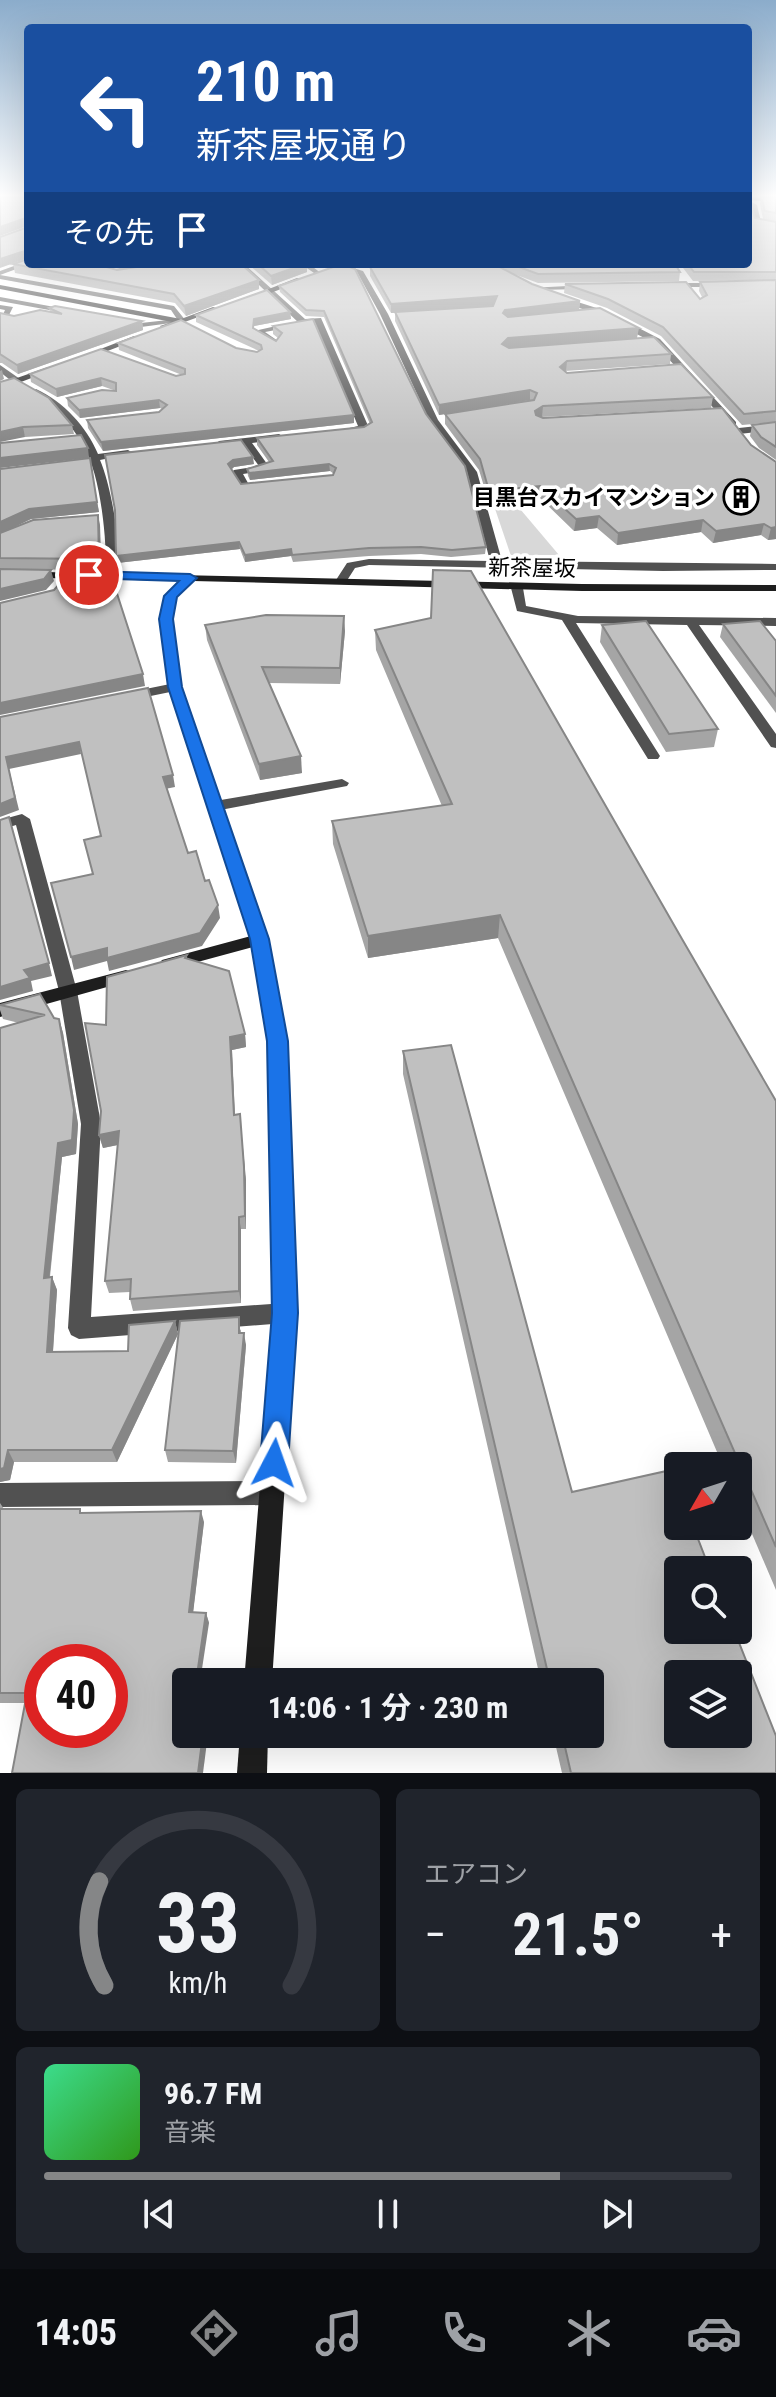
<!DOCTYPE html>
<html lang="ja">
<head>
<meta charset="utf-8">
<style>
	body { margin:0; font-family:"Roboto Condensed","Noto Sans JP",sans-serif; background:#20242c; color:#f1f3f6; height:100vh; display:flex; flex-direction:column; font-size:30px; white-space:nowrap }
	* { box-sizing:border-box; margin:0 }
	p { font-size:26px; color:#9ea1a6 }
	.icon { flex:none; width:44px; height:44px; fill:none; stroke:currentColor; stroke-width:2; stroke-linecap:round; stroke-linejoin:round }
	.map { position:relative; height:1773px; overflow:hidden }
	.panel { display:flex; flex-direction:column; gap:16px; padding:16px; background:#0d0f14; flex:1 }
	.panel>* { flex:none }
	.top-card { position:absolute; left:24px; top:24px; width:728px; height:244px; border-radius:8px; box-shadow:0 8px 32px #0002; background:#1a4fa0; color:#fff; overflow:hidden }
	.needle { width:52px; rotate:231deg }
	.fabs { position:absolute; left:664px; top:1452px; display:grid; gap:16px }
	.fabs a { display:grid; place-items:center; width:88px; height:88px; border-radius:8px; background:#171b24; box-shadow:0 8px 32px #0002; font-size:40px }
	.speed { position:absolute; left:24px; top:1644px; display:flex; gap:16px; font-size:40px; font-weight:700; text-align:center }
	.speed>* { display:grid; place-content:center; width:104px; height:104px; border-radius:50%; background:#171b24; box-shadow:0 8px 32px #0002; line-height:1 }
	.speed .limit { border:12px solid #d22; background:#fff; color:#111 }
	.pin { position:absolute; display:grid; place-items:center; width:68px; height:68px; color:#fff; margin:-34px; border:4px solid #fff; border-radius:50%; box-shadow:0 2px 8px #0007 }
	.me { position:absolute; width:88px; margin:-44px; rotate:4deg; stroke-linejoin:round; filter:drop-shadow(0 0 6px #0008) }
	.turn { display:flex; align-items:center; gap:28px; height:168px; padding:0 40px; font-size:36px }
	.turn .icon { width:104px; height:104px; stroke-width:2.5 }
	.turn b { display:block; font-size:56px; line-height:68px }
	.then { display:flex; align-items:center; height:76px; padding:0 40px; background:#0003; gap:16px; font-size:30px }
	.big { font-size:60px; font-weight:700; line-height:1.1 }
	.panel .widget { flex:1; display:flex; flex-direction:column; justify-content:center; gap:12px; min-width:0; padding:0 28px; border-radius:12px; background:#20242c }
	.panel .dial { align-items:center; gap:0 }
	.dial svg { height:208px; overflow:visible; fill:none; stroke:#363941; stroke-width:7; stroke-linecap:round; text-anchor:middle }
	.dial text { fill:#f1f3f6; stroke:none }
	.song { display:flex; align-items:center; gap:24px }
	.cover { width:96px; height:96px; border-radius:12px; background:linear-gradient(135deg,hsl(150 70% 55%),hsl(110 70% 35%)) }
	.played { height:8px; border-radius:4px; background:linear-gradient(90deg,#858687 75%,#363941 75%) }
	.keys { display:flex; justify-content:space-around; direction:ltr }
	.heat { display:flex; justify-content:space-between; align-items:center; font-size:44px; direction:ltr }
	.panel .tiles { flex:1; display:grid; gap:16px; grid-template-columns:1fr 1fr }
	.widget:last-child { grid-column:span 2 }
	.trip { position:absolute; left:172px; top:1668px; width:432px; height:80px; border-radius:8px; background:#171b24; box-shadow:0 8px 32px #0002; font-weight:700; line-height:80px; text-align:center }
	.dock { display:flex; height:128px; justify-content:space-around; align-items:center; background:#090b0e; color:#9ea1a6 }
	.dock .icon { width:56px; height:56px }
	.dock .active { color:#858687 }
	.dock b { font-size:36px; color:#f1f3f6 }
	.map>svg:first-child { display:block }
</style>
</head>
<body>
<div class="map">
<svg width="776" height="1773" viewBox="0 0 776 1773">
	<rect width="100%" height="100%" fill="#fff"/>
	<polygon fill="#d8d8d8" points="504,490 559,555 511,556 489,491"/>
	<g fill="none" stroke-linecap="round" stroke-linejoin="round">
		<polyline stroke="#737373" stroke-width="2" stroke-dasharray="1 2" stroke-linecap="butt" points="0,237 28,227"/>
		<g fill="#515151" fill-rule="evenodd">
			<polygon points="748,200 757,205 761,222 776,224 776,228 756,225"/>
			<polygon points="28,261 30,264 0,275 0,271"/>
			<polygon points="237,264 244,264 305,319 321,318 369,428 367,430 346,433 341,430 358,426 315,323 300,324"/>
			<polygon points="301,264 309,264 322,274 317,275"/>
			<polygon points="667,283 720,283 724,285 720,287 664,287"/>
			<polygon points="587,285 584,289 533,290 529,288"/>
			<polygon points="0,305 13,307 9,315 25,319 21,321 1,319 5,310 0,309"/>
			<polygon points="294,322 297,326 265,332 278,341 275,345 254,331"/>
			<path d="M36 389C63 401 87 427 98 454L128 450 133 453 100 460C111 486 124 551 114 577L104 575C107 556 105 537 103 519 96 461 83 427 33 394L32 392Z"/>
			<polygon points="776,424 776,430 739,434 734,431 739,428"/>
			<polygon points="279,434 284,437 282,439 252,443 270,468 268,470 243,474 248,483 265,482 265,486 241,488 232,472 234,470 259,466 243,444 222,446 217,443 219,441"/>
			<polygon points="517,585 523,588 526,606 578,616 776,618 776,626 699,625 776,734 776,748 771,747 687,625 576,623 660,756 658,759 648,759 562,620 517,611 511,588"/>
			<polygon points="342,779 349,783 347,786 215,811 208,806 215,801"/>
			<polygon points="22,814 30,819 77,991 101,1124 91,1317 285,1303 293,1306 296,1313 293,1320 285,1323 79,1339 71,1335 68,1328 81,1124 59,991 16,825 0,830 0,820"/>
			<polygon points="272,1481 281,1484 284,1493 281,1502 272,1505 0,1507 0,1483"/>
		</g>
		<g fill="#515151" fill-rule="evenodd">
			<polygon points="748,197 776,198 776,202 748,200"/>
			<polygon points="340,264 363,271 388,314 438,420 477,472 502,561 776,564 776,570 663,571 369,565 355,568 346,582 338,582 336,580 347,563 369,559 490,561 467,472 429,420 380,314 357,272 341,266"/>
			<polygon points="0,275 174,306 186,321 141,327 121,324 118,320 141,323 177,319 171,310 0,279"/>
			<polygon points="0,297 71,310 75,312 71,314 0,301"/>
			<polygon points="562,297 606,311 660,339 736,422 736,426 730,426 654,343 600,315 559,301"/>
			<polygon points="0,365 20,379 20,383 14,383 0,372"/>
			<polygon points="175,683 180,684 180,690 131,700 124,696 126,693"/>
		</g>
		<g fill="#1e1e1e" fill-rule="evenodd">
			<polygon points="297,278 304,280 253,300 246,298"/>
			<polygon points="0,285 181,319 213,307 220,309 163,330 160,326 172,322 0,289"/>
			<polygon points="134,336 141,338 87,359 80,357"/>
			<polygon points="48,367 55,369 0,390 0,384"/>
			<polygon points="0,571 582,584 776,585 776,591 582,591 193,581 176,597 172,619 182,687 268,939 287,1041 296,1313 272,1682 244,1682 274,1313 269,1041 253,947 168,970 162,968 159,964 162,960 251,936 168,687 160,619 164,596 180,581 0,577"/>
			<polygon points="126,970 132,972 135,976 132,980 0,1017 0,1003"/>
			<polygon points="240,1734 268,1734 267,1773 237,1773"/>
		</g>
	</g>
	<g fill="#a5a5a5" fill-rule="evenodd">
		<polygon points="761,197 776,197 776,422 742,425 661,336 607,308 564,293 565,284 700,299 702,297 699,291 700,282 773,280 693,281 680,264 748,264 755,218 763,219 760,204"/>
		<polygon points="13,264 117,270 134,267 119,269 101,264 241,264 259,289 186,316 175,303 15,273"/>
		<polygon points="248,264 307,264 307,272 272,285"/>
		<polygon points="342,264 486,547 485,554 451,557 421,554 369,556 293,562 291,556 245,562 240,549 117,563 115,511 105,455 254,464 234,467 231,469 241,484 333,475 334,474 330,471 250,480 248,476 247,469 269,462 257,445 257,438 364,427 370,424 324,317 306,316 280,292 279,286"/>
		<polygon points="352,264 414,264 361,266"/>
		<path d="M498 264H675L680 272 679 281 538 283 514 274 532 284 580 301 579 310 671 354 670 364 565 371 567 373 713 397 711 408 541 417 751 445 776 462V539L768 540 761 535 713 543 701 532 617 545 597 528 574 531 539 497 489 503 479 470 445 424V414L439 415 395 321V313H391L370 276V267L509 272ZM530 400 531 401 475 409Z"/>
		<polygon points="49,308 142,321 143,330 18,374 2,363 0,363 0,309 0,313 14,316 50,312"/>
		<polygon points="290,312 291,319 254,326 254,329 276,341 278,338 273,334 273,326 313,319 354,423 103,451 88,428 87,420 159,412 162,409 160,408 80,418 68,406 67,398 116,391 102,386 57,397 31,382 30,374 176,376 182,375 119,350 118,343 236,348 257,352 259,351 196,322 196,315"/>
		<polygon points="0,382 72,425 74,434 25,437"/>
		<polygon points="776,422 776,460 759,448 750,436 752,425"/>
		<polygon points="90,458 99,512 31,519 5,531 100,525 101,570 0,569 0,469"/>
		<polygon points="723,624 776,641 776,713 720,637"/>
		<polygon points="205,625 345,631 340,684 269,683 302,773 260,780 207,640"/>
		<polygon points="602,625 718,729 714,747 666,752 600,642"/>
		<polygon points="375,630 682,939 776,1101 776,1590 738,1501 738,1466 723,1466 498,938 368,958 333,844 332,821 442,806 376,650"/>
		<polygon points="187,955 187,959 245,1034 246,1047 232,1050 235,1115 246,1180 246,1229 241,1229 241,1303 133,1311 130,1299 130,1292 109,1293 105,1281 118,1145 103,1148 99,1135 106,1025"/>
		<polygon points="40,994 54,1018 59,1019 63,1033 78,1124 76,1154 62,1157 50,1277 52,1277 57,1290 53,1352 128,1351 175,1321 178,1334 117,1462 14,1462 10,1480 0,1482 0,1028 19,1023 3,1019 0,1010 0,1005"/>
		<polygon points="403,1051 572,1492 776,1773 562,1773 553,1734 590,1734 590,1682 541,1682 403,1074"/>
		<polygon points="241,1329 241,1333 246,1345 236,1463 168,1462 165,1450"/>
		<polygon points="0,1503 4,1509 82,1513 204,1522 193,1612 206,1613 209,1623 25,1703 0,1703"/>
	</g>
	<g fill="#868686">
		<polygon points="26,218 27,226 0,236 0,227"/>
		<polygon points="27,250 28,258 0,268 0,259"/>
		<polygon points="119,264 166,264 119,269"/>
		<polygon points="305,264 307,264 307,272 272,285 271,276"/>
		<polygon points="319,264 330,264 319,268"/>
		<polygon points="259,280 259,289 186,316 184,306"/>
		<polygon points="497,296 497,306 391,313 391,304"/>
		<polygon points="580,301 579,310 505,319 503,313 505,310"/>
		<polygon points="290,312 291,319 254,326 254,336 254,319"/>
		<polygon points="142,321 143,330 18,374 17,365"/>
		<polygon points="639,328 637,338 501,354 502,344 508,338"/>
		<polygon points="567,361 566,371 560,367"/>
		<polygon points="2,370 4,379 0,381 0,371"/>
		<polygon points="101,378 102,386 57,397 56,389"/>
		<polygon points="530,390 530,400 439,415 439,405"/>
		<polygon points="159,400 160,408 80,418 79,410"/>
		<polygon points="543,406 542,417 534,422 535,411"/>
		<polygon points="354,415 354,423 103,451 101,442"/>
		<polygon points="23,427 25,437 0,442 0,432"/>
		<polygon points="88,448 89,458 0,468 0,458"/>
		<polygon points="253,457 254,464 234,467 229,472 228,464 233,460"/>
		<polygon points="329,464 330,471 250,480 249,473"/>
		<polygon points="540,486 539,497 489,503 489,491"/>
		<polygon points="97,502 99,512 31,519 0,534 0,522 29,509"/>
		<polygon points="98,515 100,525 101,570 99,559"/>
		<polygon points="599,516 597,528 574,531 576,519"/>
		<polygon points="703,520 701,532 617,545 618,533"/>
		<polygon points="764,524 761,535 713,543 716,531"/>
		<polygon points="776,527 776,539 768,540 771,528"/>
		<polygon points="239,542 240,549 117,563 116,556"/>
		<polygon points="291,549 291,556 245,562 245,555"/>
		<polygon points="51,570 54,581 46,590 0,601 0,589"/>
		<polygon points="344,616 345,631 340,684 340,668"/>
		<polygon points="143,674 145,686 0,715 0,703"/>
		<polygon points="79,742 81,754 9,769 19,810 0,817 0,804 6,757"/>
		<polygon points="301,756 302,773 260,780 259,764"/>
		<polygon points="173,775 175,787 165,789 163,777"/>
		<polygon points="218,905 220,918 202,946 109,971 107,961 74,970 71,957"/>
		<polygon points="500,915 498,938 368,958 368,936"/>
		<polygon points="49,963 52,976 31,981 33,991 0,1000 0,987 24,970"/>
		<polygon points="59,1019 63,1033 78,1124 76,1154 62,1157 48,1291 44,1278 58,1143"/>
		<polygon points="245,1034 246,1047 232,1050 235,1127 234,1115 230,1037"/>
		<polygon points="241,1127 246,1180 246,1229 245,1216"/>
		<polygon points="119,1131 122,1144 103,1148 99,1135"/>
		<polygon points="239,1217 241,1229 241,1303 239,1291"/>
		<polygon points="52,1277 57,1290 52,1365 47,1352"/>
		<polygon points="175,1321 178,1334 117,1462 112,1450"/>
		<polygon points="244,1333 246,1345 236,1463 233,1451"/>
		<polygon points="8,1450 14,1462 10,1480 0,1482 0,1469"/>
		<polygon points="201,1511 204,1522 192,1622 189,1612"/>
		<polygon points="206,1613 209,1623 200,1682 196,1682"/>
		<polygon points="203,1734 208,1734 203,1773 198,1773"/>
	</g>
	<g fill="#c0c0c0" stroke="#868686" stroke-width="2" fill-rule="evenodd">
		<polygon points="0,197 28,197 28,220 26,218 0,227"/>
		<polygon points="748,197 755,218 776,222 776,272 694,272 688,264 748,264"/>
		<polygon points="761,197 776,197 776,213 765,211"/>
		<polygon points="28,227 28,250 0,259 0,237"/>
		<polygon points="28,259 28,264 96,264 117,270 157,264 241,264 259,280 184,306 174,294 13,264"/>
		<polygon points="258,264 305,264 271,276"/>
		<polygon points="342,264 355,269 426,414 465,466 486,547 452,550 421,547 369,548 292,555 291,549 245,555 239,542 116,556 115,510 105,455 241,440 253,457 233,460 228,464 241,484 333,475 336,468 329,464 249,473 247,469 273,461 257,438 364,427 372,422 324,311 306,310 279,286"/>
		<polygon points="432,264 494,264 532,284 580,301 505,310 503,313 508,317 600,308 639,328 508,338 502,344 509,348 654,337 671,354 567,361 560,367 567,373 681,364 713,397 543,406 535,411 536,415 543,418 722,408 751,445 776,462 776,527 771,528 764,524 716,531 703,520 618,533 599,516 576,519 540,486 489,491 480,459 445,414 534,400 537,393 530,390 439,405 395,312 493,306 497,296 391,304 370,267"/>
		<polygon points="511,264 675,264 680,272 538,274"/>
		<polygon points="776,280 776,411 744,414 663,327 608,299 565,284 686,282 700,299 707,295 700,282"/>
		<polygon points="267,290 290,312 254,319 253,328 276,341 282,333 273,326 313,319 354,415 101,442 87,420 159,412 167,405 159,400 79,410 67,398 102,390 116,391 116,383 101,378 56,389 30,374 101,349 176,376 185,374 185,369 118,343 181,320 236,348 257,352 262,349 261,345 196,315"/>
		<polygon points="55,306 142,321 17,365 0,354 0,313 14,316 40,310 62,314 49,308"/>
		<polygon points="14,378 49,398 72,425 23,427 0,432 0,382"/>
		<polygon points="776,422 776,447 761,437 752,425"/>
		<polygon points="81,435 88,448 0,458 0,443"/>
		<polygon points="90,458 97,502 29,509 0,522 0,469"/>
		<polygon points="98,515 99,559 0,558 0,533 33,520"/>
		<polygon points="0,569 51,570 44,579 0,589"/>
		<polygon points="433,570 471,571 682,939 776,1101 776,1547 500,915 368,936 332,821 452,804 375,630 431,618"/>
		<polygon points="71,571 110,572 143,674 0,703 0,603 54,590"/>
		<polygon points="266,615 344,616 340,668 262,667 301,756 259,764 205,625"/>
		<polygon points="646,621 718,729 669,734 602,625"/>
		<polygon points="760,621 776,641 776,696 723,624"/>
		<polygon points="148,688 173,775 163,777 188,853 196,851 205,881 209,880 218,905 200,933 107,958 107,948 71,957 51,883 93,874 84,840 101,836 79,742 6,757 15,798 0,804 0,717"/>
		<polygon points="9,817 49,963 24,970 30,978 0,987 0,820"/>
		<polygon points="187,955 185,958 229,971 245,1034 230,1037 234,1115 240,1114 244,1167 245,1216 239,1217 239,1291 130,1299 131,1279 105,1281 119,1131 99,1135 101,1111 85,1023 106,1025 107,977"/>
		<polygon points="40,994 54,1018 59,1019 74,1110 72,1140 58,1143 44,1278 52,1277 47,1352 128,1351 129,1325 175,1321 112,1450 8,1450 4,1468 0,1469 0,1028 45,1015 0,1005"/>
		<path d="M451 1045 572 1492 671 1470 678 1488V1526H693L710 1570H678V1630H734L776 1736V1773H571L562 1734H590V1682H550L403 1051ZM678 1674H738V1734H678Z"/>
		<polygon points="239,1317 239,1333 244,1333 233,1451 165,1450 180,1321"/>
		<path d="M0 1509H80V1513L201 1511 189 1612 206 1613 196 1682H186V1734H203L198 1773H12L27 1693H0ZM42 1662H110V1730H42Z"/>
	</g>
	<linearGradient id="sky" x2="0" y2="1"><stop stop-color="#8baccb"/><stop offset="0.44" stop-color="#fff"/><stop offset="1" stop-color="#fff" stop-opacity="0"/></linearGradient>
	<rect width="776" height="445" fill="url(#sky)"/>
	<polygon fill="#1a73e8" stroke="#114b97" stroke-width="2" points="89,571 190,574 197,578 177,597 173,619 182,687 269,939 288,1041 298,1313 288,1463 284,1473 274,1477 264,1473 260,1463 272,1313 267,1041 250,939 168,687 159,619 164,596 179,581 84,578 84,572"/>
	<defs>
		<symbol id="building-ring" viewBox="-11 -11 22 22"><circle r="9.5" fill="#fff" stroke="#000" stroke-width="1.5"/><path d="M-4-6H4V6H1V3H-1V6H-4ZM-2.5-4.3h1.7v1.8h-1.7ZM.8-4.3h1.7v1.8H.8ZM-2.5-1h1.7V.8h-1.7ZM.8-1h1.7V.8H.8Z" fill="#000"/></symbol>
	</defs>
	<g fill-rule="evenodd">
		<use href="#building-ring" x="721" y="477" width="40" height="40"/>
	</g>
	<g text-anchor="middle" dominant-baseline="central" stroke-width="7" stroke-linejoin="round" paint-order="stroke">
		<g font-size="22" font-weight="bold" fill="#000" stroke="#fff" text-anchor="end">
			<text x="715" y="497">目黒台スカイマンション</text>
		</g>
		<g font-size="22" fill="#000" stroke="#fff">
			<text transform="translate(532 568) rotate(1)">新茶屋坂</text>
		</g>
	</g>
</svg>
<div class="fabs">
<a><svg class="needle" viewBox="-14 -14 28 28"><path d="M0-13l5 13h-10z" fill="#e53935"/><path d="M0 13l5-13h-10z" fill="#9ea1a6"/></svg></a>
<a><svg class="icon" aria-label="search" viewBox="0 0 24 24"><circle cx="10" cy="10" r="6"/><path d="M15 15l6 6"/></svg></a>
<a><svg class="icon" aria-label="layers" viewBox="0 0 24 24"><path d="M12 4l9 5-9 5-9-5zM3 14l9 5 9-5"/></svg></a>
</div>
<div class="speed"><div class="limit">40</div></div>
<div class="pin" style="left:89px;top:575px;background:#d93025"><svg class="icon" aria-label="arrive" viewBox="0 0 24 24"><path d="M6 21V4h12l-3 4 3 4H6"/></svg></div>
<svg class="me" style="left:274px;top:1463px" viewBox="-20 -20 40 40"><path d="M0-17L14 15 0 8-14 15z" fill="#1a73e8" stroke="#fff" stroke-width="4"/></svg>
<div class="trip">14:06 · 1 分 · 230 m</div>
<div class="top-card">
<div class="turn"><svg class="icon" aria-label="left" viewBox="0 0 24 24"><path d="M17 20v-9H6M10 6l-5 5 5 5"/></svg><div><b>210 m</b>新茶屋坂通り</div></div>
<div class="then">その先<svg class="icon" aria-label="arrive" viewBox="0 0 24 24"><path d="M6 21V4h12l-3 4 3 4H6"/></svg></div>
</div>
</div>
<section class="panel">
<div class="tiles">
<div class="widget dial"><svg viewBox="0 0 100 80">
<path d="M14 69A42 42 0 1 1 86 69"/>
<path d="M14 69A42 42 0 0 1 12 29" stroke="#858687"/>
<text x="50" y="56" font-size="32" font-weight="700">33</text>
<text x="50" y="72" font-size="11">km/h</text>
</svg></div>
<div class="widget"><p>エアコン</p>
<div class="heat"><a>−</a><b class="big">21.5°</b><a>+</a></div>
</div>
<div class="widget">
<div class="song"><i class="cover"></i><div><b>96.7 FM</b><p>音楽</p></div></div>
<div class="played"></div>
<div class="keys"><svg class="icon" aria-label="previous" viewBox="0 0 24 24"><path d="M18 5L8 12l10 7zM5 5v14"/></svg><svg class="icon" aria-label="pause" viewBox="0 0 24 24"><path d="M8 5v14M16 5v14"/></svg><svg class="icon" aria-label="next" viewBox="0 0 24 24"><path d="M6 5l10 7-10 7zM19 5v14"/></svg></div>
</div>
</div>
</section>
<nav class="dock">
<b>14:05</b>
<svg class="icon active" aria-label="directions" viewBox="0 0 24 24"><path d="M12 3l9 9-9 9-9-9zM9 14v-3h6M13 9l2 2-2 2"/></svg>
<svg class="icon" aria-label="music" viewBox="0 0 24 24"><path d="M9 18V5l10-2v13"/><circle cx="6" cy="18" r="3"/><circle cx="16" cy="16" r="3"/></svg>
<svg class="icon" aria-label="phone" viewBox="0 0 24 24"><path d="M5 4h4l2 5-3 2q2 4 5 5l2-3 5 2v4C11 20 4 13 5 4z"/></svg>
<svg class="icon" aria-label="climate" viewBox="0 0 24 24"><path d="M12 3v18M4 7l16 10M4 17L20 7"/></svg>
<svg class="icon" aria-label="car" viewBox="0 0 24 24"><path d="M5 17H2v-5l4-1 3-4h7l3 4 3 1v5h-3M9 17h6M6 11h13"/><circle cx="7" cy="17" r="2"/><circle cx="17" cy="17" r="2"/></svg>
</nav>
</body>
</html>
